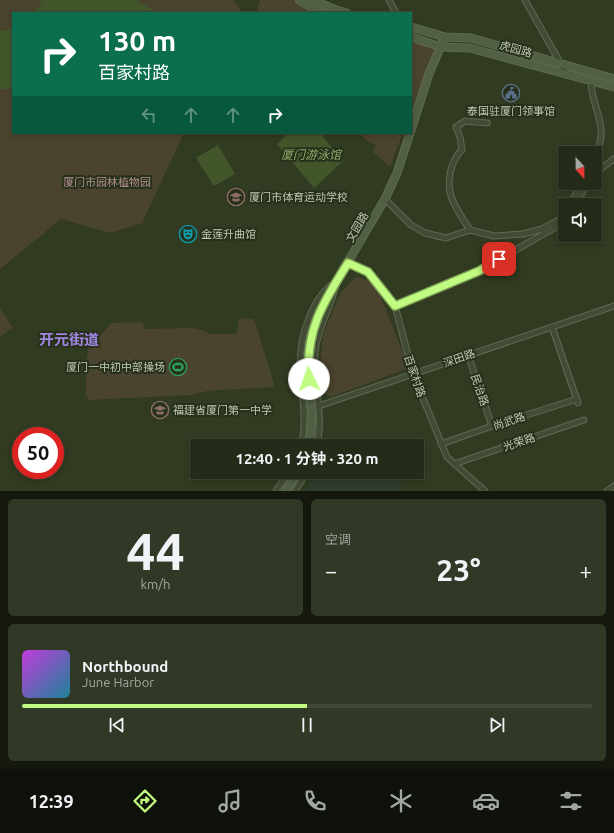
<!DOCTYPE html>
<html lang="zh">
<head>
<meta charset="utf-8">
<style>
	body { margin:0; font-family:Ubuntu,"Noto Sans SC",sans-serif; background:#303826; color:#f1f3f6; height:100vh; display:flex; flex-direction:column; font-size:15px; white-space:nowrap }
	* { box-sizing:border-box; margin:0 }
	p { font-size:13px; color:#a3a7a2 }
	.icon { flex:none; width:22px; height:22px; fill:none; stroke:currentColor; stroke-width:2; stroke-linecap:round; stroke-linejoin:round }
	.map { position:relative; height:491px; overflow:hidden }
	.panel { display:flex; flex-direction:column; gap:8px; padding:8px; background:#14180e; flex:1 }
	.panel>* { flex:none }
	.hud { position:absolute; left:12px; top:12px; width:400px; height:122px; border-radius:0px; box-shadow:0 2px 6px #0003,0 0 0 1px #414838; background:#0b6e4f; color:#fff; overflow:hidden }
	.needle { width:26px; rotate:158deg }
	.controls { position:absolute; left:558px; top:146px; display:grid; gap:8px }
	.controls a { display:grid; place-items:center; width:44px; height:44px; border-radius:0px; background:#242c19; box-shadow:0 2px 6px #0003,0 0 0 1px #414838; font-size:20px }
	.speed { position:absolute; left:12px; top:427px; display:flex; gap:8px; font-size:20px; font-weight:700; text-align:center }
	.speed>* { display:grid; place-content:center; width:52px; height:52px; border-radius:50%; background:#242c19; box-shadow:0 2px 6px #0003,0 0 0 1px #414838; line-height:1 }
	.speed .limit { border:6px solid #d22; background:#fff; color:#111 }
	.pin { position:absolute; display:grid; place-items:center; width:34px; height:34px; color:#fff; margin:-17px; border-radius:8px; box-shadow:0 2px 6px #0006 }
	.me { position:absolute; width:44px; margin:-22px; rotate:357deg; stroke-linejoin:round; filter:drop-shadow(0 0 3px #0008) }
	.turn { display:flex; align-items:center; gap:14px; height:84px; padding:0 20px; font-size:18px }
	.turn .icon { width:52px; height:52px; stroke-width:2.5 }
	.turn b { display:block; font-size:28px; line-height:34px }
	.lanes { display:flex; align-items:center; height:38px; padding:0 20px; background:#0003; justify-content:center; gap:20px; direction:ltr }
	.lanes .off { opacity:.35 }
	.big { font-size:30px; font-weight:700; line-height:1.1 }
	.panel .card { flex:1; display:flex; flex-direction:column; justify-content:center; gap:6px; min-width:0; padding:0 14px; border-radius:6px; background:#303826 }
	.panel .dial { align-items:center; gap:0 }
	.dial b { font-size:52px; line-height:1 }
	.song { display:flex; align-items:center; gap:12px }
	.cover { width:48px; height:48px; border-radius:6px; background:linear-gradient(135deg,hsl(290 70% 55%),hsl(190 70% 35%)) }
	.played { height:4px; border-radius:2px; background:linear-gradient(90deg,#c1fb82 50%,#414838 50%) }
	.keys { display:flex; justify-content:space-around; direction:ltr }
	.heat { display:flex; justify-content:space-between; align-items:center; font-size:22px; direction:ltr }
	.panel .tiles { flex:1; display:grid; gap:8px; grid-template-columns:1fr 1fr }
	.card:last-child { grid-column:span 2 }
	.trip { position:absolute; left:190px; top:439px; width:234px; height:40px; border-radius:0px; background:#242c19; box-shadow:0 2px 6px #0003,0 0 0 1px #414838; font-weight:700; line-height:40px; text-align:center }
	.tab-bar { display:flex; height:64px; justify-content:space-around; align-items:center; background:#0e120a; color:#a3a7a2 }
	.tab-bar .icon { width:28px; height:28px }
	.tab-bar .selected { color:#c1fb82 }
	.tab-bar b { font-size:18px; color:#f1f3f6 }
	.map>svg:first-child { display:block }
</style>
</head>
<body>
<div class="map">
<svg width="614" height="491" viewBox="0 0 614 491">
	<rect width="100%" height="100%" fill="#303b21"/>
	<polygon fill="#2e3d2d" points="331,472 395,472 403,491 303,491 315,478"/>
	<g fill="#4a432d">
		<polygon points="0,0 234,0 241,11 240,13 13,13 13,133 184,133 142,223 110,233 61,219 0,269"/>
		<polygon points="260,0 295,0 311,13 256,13"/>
		<polygon points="411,40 437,45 411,113"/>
		<polygon points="361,133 403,133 390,167 373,152 376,145 364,139"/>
		<polygon points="357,276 376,285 409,368 331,397 322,392 319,374 323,335 341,292"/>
		<polygon points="0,308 13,328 0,337"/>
		<polygon points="239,318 254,319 275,387 207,391 192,395 88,400 88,397 86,397 86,364 89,346 112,323 143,322 144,329 192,328 202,330 211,334 237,334"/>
	</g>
	<g fill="#43562b">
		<polygon points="39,0 136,0 159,13 33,13 42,3"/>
		<polygon points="13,29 13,89 0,89 0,31"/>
		<polygon points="289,133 320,133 343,161 314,188 277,144"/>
		<polygon points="218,145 235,174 214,186 196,158"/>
	</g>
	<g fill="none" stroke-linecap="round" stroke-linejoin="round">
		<defs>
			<g id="street">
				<polyline points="389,0 396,13"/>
				<polyline points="525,0 567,75"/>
				<path d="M591 81C591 108 611 126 595 156"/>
				<polyline points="595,173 614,159"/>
				<polyline points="385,199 411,225 425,233 446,238 470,230 494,236 523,234 542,229 564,217 565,215"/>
				<polyline points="570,205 582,183"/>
				<polyline points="575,205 588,183"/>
				<path d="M470 230C456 208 443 193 452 166 455 159 456 155 462 150L460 137 456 127 465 121 487 123"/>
				<polyline points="348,263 368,272 395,306 413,374 447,457 485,491"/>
				<polyline points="395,306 479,271 561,224 565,220"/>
				<polyline points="552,327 578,403"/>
				<polyline points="468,355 492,426"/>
				<polyline points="304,411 614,306"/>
				<polyline points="441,444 492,426 577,399"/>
				<path d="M301 446C308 420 301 393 300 366 300 350 303 333 309 318 315 303 321 293 334 283"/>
				<path d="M317 446C324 415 313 383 315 352 317 328 331 308 336 285"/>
				<polyline points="454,464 584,420"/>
				<polyline points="276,491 289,472"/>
				<polyline points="295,491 307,472"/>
				<polyline points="607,491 614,486"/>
			</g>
			<g id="secondary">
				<polyline points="299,0 321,13"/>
				<polyline points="312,0 336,10 347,13"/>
				<polyline points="411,27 445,37 471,38 614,79"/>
				<polyline points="411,37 441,47 470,48 614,87"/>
				<polyline points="411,130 429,74 442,43"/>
				<polyline points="308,351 312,330 320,309 385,199 397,173 410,133"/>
				<polyline points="286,491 298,472"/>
			</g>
		</defs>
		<use href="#street" stroke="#606953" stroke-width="7"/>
		<use href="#secondary" stroke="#606953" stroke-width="9"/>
		<use href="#street" stroke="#424c35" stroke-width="5"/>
		<use href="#secondary" stroke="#515f43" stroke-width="7"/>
		<defs>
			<polyline id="secondary-bridge" points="308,351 312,419 309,446"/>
		</defs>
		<use href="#secondary-bridge" stroke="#606953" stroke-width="9" stroke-linecap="butt"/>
		<use href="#secondary-bridge" stroke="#515f43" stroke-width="7"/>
	</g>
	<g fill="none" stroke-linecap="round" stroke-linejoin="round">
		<defs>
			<path id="route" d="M309 379C305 331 323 302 348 263L368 272 395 306 479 271 499 259"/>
		</defs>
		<use href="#route" stroke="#7da354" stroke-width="10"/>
		<use href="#route" stroke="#c1fb82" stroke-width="7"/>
	</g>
	<defs>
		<symbol id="civic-ring" viewBox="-11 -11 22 22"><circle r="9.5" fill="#27301b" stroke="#5c6f8a" stroke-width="1.5"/><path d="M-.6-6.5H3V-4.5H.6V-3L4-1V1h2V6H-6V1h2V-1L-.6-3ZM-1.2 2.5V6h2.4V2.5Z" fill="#5c6f8a"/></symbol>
		<symbol id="school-ring" viewBox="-11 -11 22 22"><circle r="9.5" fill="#27301b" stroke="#8d6e63" stroke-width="1.5"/><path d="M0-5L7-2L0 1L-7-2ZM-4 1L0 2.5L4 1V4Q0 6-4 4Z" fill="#8d6e63"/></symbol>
		<symbol id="theatre-ring" viewBox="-11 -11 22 22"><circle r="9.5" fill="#27301b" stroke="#0f9aa8" stroke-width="1.5"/><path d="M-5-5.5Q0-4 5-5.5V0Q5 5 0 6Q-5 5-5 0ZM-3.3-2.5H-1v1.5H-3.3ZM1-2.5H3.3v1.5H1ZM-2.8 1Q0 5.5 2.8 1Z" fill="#0f9aa8"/></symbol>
		<symbol id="stadium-ring" viewBox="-11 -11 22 22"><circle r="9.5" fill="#27301b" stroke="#2e9e5b" stroke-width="1.5"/><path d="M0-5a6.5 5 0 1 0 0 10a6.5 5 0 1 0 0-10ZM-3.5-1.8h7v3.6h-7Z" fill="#2e9e5b"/></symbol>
	</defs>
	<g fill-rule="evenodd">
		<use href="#civic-ring" x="501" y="83" width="20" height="20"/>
		<use href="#school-ring" x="226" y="187" width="20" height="20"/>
		<use href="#theatre-ring" x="178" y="224" width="20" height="20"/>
		<use href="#stadium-ring" x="168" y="357" width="20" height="20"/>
		<use href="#school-ring" x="150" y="400" width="20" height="20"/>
	</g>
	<g text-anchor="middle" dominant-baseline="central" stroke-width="4" stroke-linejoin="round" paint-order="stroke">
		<g font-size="11" fill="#bdc8b0" stroke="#27301b">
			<text transform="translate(516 49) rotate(16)">虎园路</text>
			<text transform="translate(357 227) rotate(-60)">文园路</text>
			<text transform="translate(459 358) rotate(-19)">深田路</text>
			<text transform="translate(415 376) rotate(71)">百家村路</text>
			<text transform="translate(480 390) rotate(71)">民治路</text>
			<text transform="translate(509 421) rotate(-18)">尚武路</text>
			<text transform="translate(519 442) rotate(-18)">光荣路</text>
		</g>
		<g font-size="11" fill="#bdc8b0" stroke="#27301b" text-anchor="start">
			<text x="511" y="111" text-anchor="middle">泰国驻厦门领事馆</text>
			<text x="249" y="197">厦门市体育运动学校</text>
			<text x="201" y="234">金莲升曲馆</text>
			<text x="165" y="367" text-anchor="end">厦门一中初中部操场</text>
			<text x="173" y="410">福建省厦门第一中学</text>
		</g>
		<g font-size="11" fill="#b2908d" stroke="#27301b">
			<text x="107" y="182">厦门市园林植物园</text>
		</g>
		<g font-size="12" font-style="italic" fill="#8ca868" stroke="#27301b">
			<text x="311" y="154">厦门游泳馆</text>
		</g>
		<g font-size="15" font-weight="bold" fill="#a085e1" stroke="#27301b">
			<text x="69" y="339">开元街道</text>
		</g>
	</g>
</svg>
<div class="controls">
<a><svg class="needle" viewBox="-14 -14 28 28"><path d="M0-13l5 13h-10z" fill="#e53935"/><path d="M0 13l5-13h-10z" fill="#a3a7a2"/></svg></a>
<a><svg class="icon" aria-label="sound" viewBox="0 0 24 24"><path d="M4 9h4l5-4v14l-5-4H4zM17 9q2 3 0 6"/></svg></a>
</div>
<div class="speed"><div class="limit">50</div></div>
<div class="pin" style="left:499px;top:259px;background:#d93025"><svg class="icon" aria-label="arrive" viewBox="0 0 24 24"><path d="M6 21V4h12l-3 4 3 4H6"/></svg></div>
<svg class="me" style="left:309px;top:379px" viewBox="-20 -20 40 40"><circle r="19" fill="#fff"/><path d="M0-13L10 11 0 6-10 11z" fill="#c1fb82"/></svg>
<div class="trip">12:40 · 1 分钟 · 320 m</div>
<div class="hud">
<div class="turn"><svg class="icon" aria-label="right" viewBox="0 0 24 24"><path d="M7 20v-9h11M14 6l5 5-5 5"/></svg><div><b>130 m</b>百家村路</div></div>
<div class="lanes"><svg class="icon off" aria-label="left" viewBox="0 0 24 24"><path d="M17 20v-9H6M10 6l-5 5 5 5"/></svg><svg class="icon off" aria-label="ahead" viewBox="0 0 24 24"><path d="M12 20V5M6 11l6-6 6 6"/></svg><svg class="icon off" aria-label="ahead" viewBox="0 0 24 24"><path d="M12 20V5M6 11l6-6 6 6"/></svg><svg class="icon" aria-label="right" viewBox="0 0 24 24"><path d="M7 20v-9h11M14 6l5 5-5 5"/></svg></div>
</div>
</div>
<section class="panel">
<div class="tiles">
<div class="card dial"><b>44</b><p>km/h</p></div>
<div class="card"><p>空调</p>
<div class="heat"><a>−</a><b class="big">23°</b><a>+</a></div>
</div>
<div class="card">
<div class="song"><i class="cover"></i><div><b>Northbound</b><p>June Harbor</p></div></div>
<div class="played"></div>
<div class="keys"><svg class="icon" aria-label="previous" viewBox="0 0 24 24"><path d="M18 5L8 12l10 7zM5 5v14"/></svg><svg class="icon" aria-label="pause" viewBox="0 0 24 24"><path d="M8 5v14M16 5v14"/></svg><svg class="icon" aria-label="next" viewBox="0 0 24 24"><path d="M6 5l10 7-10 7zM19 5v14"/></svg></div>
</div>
</div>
</section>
<nav class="tab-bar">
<b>12:39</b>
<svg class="icon selected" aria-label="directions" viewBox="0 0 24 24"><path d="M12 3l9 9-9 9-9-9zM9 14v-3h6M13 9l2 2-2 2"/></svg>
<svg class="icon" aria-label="music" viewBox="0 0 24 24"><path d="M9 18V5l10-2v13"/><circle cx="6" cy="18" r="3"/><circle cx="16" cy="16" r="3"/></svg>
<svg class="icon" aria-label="phone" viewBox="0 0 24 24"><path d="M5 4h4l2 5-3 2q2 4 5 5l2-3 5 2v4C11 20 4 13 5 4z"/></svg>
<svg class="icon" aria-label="climate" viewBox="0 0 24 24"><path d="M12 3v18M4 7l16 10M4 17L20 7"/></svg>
<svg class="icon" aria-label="car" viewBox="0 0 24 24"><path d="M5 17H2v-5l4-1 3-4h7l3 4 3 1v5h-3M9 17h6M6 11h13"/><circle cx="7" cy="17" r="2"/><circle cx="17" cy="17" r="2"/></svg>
<svg class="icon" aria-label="filters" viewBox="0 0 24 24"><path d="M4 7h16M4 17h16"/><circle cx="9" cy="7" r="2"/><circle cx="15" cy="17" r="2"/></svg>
</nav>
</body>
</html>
